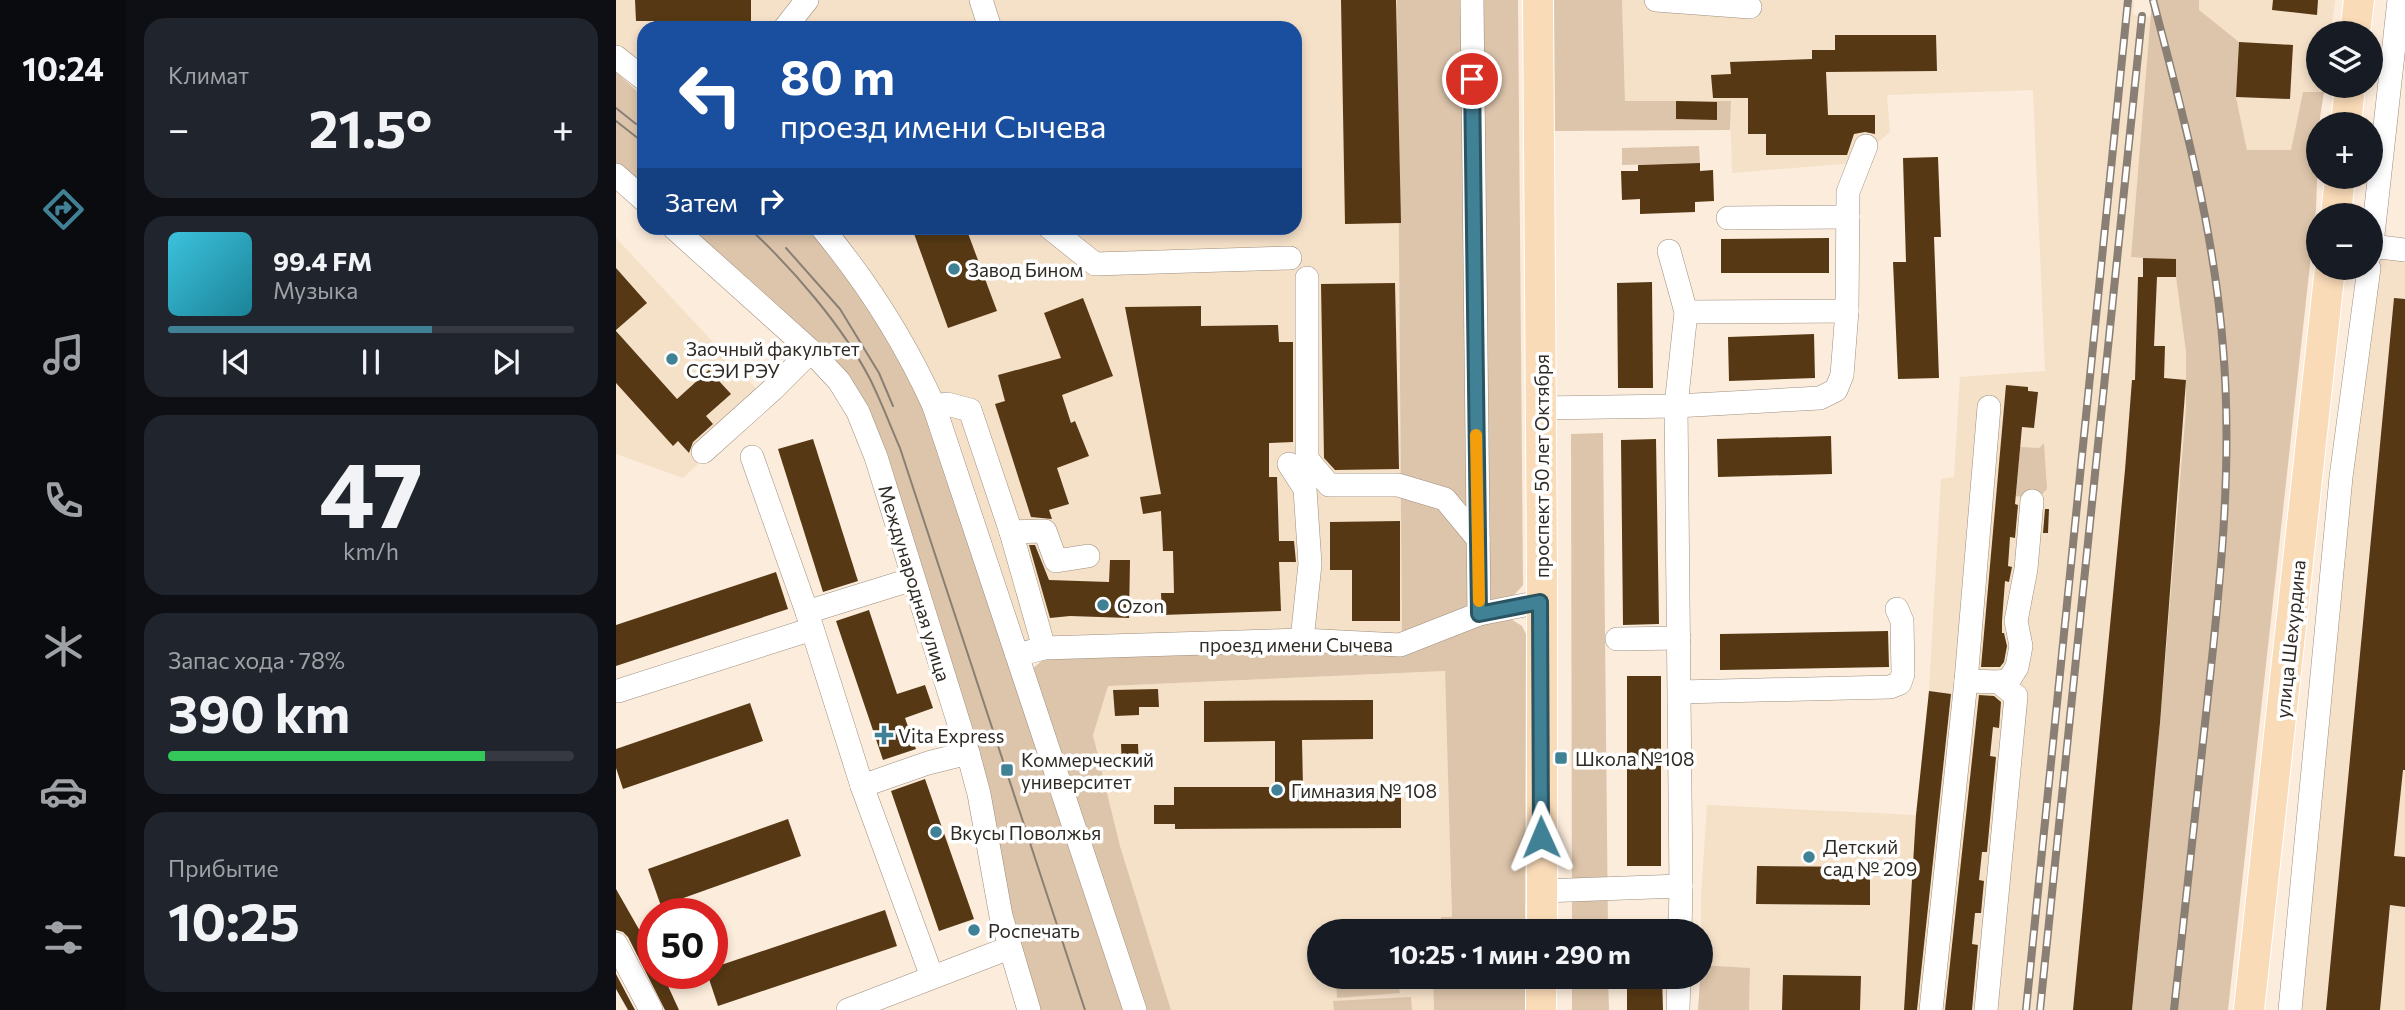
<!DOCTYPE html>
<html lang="ru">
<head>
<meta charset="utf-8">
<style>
	body { margin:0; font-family:Commissioner,sans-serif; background:#20242c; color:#f1f3f6; height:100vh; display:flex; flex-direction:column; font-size:26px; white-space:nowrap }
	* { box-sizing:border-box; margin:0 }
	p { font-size:23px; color:#9ea1a6 }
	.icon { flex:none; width:38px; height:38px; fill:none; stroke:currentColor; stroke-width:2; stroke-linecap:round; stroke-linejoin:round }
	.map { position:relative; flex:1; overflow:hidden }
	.side { display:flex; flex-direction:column; gap:18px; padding:18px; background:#0d0f14; width:490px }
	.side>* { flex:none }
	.banner { position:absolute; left:21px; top:21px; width:665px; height:214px; border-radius:21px; box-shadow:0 4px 10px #0003; background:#1a4fa0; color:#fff; overflow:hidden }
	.buttons { position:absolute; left:1690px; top:21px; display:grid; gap:14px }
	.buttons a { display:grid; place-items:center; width:77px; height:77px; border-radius:50%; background:#171b24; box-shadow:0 4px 10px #0003; font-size:35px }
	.speed { position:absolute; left:21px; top:898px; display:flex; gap:14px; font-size:35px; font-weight:700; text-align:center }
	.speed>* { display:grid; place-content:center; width:91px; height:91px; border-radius:50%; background:#171b24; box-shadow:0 4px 10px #0003; line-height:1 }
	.speed .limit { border:10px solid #d22; background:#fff; color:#111 }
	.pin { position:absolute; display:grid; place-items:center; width:60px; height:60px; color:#fff; margin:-30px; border:4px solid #fff; border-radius:50%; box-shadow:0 2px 7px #0007 }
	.me { position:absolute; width:77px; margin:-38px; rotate:359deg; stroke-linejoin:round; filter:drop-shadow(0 0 5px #0008) }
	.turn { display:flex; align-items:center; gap:24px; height:147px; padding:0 28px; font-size:32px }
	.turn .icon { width:91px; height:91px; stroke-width:2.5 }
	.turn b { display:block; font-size:49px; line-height:60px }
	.then { display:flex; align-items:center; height:66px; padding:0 28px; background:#0003; gap:14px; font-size:26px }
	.big { font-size:52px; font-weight:700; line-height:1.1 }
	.side .widget { flex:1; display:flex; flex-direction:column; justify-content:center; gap:10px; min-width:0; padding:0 24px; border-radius:21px; background:#20242c }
	.side .dial { align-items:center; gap:0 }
	.dial b { font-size:91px; line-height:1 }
	.song { display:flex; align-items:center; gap:21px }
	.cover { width:84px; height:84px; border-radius:10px; background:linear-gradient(135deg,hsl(190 70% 55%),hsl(190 70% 35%)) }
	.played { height:7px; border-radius:4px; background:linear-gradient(90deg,#418195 65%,#363941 65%) }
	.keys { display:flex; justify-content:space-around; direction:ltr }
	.heat { display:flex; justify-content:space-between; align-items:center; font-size:38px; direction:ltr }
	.charge { height:10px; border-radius:5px; background:linear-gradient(90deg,#34c759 78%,#363941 0) }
	.trip { position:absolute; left:691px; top:919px; width:406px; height:70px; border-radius:35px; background:#171b24; box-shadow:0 4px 10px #0003; font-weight:700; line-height:70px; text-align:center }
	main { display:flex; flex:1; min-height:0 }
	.dock { display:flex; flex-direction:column; width:126px; justify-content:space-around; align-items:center; background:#090b0e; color:#9ea1a6 }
	.dock .icon { width:49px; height:49px }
	.dock .selected { color:#418195 }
	.dock b { font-size:32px; color:#f1f3f6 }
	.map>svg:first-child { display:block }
</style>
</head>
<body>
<main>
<nav class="dock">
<b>10:24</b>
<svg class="icon selected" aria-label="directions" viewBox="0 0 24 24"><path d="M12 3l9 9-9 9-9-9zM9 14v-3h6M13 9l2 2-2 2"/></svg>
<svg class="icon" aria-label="music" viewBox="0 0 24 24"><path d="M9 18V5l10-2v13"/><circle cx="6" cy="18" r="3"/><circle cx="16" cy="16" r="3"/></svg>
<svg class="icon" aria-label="phone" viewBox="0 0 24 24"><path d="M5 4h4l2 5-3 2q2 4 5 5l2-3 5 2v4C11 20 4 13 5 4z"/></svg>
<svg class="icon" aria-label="climate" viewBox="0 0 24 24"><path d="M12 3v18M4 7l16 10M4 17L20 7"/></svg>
<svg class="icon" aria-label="car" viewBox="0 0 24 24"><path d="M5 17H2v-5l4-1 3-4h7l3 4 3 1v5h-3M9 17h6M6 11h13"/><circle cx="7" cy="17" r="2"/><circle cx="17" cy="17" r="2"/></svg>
<svg class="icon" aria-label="filters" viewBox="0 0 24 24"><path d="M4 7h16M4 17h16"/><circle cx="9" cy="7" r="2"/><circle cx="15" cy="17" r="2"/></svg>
</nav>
<section class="side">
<div class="widget"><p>Климат</p>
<div class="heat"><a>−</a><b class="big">21.5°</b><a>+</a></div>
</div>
<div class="widget">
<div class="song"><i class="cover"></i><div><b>99.4 FM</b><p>Музыка</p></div></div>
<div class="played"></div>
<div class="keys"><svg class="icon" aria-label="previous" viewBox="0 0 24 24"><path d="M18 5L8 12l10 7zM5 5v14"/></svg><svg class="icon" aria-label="pause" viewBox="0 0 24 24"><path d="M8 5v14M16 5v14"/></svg><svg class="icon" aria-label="next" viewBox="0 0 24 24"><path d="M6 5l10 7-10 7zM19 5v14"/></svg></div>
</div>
<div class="widget dial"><b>47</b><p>km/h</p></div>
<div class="widget"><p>Запас хода · 78%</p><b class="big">390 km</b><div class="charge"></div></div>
<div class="widget"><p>Прибытие</p><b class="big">10:25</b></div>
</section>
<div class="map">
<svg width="1789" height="1010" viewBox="0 0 1789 1010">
	<rect width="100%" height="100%" fill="#fcecdb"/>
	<g fill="#f5e0c8">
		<polygon points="0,0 781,0 786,637 516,641 408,640 399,628 281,313 244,256 219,228 679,228 679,28 28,28 28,68 0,46"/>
		<polygon points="1006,0 1518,0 1517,15 1535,17 1515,257 1560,259 1560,277 1570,352 1570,408 1544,723 1516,1010 1133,1010 1134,968 1085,965 1085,898 1091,805 1300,815 1313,691 1325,479 1338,477 1344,377 1429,371 1417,90 1271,95 1274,132 1238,163 1116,173 1114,101 1009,101"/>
		<polygon points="1583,0 1719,0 1715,33 1703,33 1703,86 1709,86 1708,92 1687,92 1675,150 1631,150 1620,97 1583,10"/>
		<polygon points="0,238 151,400 67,478 0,454"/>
		<polygon points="1789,257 1789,1010 1681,1010 1753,272 1761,259"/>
		<polygon points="829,671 836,917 825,931 704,931 704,976 817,977 818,1010 555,1010 504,846 477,735 491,686"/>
	</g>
	<g fill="#ddc5ab">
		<polygon points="781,0 902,0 907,585 892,602 786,637"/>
		<polygon points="937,0 1006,0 1009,101 1115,101 1114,130 938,131"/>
		<polygon points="1536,0 1583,0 1583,10 1623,42 1620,97 1631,150 1675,150 1687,92 1708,92 1703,124 1700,210 1612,1010 1516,1010 1544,723 1570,408 1570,352 1560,277 1560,260 1515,257"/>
		<polygon points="0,72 28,97 28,188 0,163"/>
		<polygon points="1083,146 1084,163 1006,165 1006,148"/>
		<polygon points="72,228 191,228 227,269 266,324 312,416 512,1010 421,1010 252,409"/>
		<polygon points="987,433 992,931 956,931 955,434"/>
		<polygon points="1428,443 1431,489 1422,499 1400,496 1404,447 1423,448"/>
		<path d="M893 618 906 626 910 634 909 931H815H825V917H836L829 671 492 686 477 735 504 846 555 1010H527L416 669 428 659C583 651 740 646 893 618Z"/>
		<polygon points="1085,965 1134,968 1133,1010 1082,1010"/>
		<polygon points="720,977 781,977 784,993 721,998"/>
		<polygon points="817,977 909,977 909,1010 818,1010"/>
		<polygon points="956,977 992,977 993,1010 956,1010"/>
		<polygon points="795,997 796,1010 718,1010 717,1001"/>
	</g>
	<g fill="#563914">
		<polygon points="19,0 135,0 135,28 39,28 38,21 20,21"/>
		<polygon points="725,0 780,0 785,223 729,224"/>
		<polygon points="1657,0 1702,0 1701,15 1656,10"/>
		<polygon points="1219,35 1320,35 1321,71 1210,72 1212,115 1259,115 1259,134 1249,132 1238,134 1231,155 1150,155 1150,134 1132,134 1132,98 1097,98 1095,75 1115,74 1114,62 1196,59 1196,50 1219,50"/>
		<polygon points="1623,42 1677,45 1674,99 1620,97"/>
		<polygon points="1060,101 1101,102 1101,120 1060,119"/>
		<polygon points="1322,157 1325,237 1318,237 1323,378 1282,379 1277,262 1290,262 1287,158"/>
		<polygon points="1084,163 1084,171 1097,170 1098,201 1079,202 1079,212 1024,214 1024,199 1006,200 1005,171 1022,171 1022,165"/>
		<polygon points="296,228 350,228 381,311 332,328"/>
		<polygon points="1213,238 1213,273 1105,273 1105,239"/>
		<polygon points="1527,258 1560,259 1560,277 1541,277 1538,346 1549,346 1548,378 1570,380 1544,723 1516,1010 1457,1010 1509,470 1516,380 1519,380 1522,277 1527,277"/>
		<polygon points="0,268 31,303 0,330"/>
		<polygon points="1036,282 1037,388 1002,388 1001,283"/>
		<polygon points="779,283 783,469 719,470 708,458 705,284"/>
		<polygon points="467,298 497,376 446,395 455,423 459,421 473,456 441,468 453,504 433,510 436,519 415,517 379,404 389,401 382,375 445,358 428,313"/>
		<polygon points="1778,298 1789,299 1789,770 1787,770 1778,856 1789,857 1789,907 1774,905 1764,1010 1710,1010"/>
		<polygon points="585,306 585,326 662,325 663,342 677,342 677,442 653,443 653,477 661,477 663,541 678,541 680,562 663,562 665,611 546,615 545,593 558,593 557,551 547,551 545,511 527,514 524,497 545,494 509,307"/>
		<polygon points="0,331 61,399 93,370 115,394 90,416 97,424 77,442 73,453 62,441 57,446 0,383"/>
		<polygon points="1198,334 1199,378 1113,381 1112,337"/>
		<polygon points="1390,385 1412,387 1412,391 1422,392 1418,428 1406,427 1399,504 1402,505 1399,538 1394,537 1392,566 1396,567 1393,582 1389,581 1386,621 1386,633 1388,633 1391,646 1388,662 1384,667 1365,667"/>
		<polygon points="1215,436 1216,474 1102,477 1101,439"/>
		<polygon points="197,439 242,581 207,592 162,449"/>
		<polygon points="1040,439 1043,624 1007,625 1005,440"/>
		<polygon points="1429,509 1433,509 1432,533 1427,533"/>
		<polygon points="784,521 784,621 736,621 736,570 714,570 714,522"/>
		<polygon points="413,545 419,545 433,580 493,582 494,560 514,560 513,618 454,616 434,618"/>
		<polygon points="160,572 172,609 0,666 0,625"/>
		<polygon points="253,610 281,694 309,685 317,708 289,718 300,749 267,760 220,621"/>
		<polygon points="1272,631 1273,667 1104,670 1104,634"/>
		<rect x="1011" y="676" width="34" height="190"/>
		<polygon points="542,689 543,707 523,707 523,715 499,716 497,690"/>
		<polygon points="1313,691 1335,694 1301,1010 1288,1010 1300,815"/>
		<polygon points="1363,695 1378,696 1385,702 1383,728 1377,727 1374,756 1380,757 1371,852 1366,852 1363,880 1368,881 1365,913 1359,913 1356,944 1362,945 1356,1010 1329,1010"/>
		<polygon points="757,700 757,739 686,740 687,788 785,787 785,828 559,829 559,824 538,824 538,805 558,805 558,787 659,787 659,741 588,742 588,701"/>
		<polygon points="134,703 147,741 7,789 0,768 0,749"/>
		<polygon points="505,744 522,744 523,767 506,768"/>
		<polygon points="309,779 358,919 323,931 275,791"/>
		<polygon points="172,819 185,856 45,906 32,869"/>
		<polygon points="1141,866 1254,867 1254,905 1140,904"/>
		<polygon points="0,889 37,954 37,973 46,973 63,1010 49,1010 12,937 7,932 0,930"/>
		<polygon points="269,910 281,946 102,1006 91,973 96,973 96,968"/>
		<polygon points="0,974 19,1010 12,1010 0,989"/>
		<polygon points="1167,975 1245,976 1244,1010 1166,1010"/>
		<polygon points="1011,976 1046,976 1047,1010 1011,1010"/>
	</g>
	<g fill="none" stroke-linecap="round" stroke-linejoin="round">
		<defs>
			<g id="minor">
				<polyline points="365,0 374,28"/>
				<polyline points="856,0 863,614"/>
				<polyline points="1040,0 1134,7"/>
				<polyline points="169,28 191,0"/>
				<polyline points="0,57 28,79"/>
				<polyline points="0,175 28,200"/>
				<polyline points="1112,218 1232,217"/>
				<polyline points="58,228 195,351 223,381 242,412 260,457 352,753 363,794 385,916 413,1010"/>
				<path d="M206 228C251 282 288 340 318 406L519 1010"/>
				<polyline points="434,228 479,264 674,258"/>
				<polyline points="1756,246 1789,250"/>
				<polyline points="1053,251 1070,312 1060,406 1065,886"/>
				<polyline points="1755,253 1783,0"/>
				<polyline points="691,278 691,459 713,485 782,485 829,499 862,539"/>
				<polyline points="1070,312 1231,311"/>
				<polyline points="318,406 331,404 354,410 395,532 428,648"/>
				<polyline points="925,408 1060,406 1204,398 1220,390 1226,375 1231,311 1232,192 1250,146"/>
				<polyline points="87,452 156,390 195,351"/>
				<polyline points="136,457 191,612 246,786 316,977"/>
				<polyline points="673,464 689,489 694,564 686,640"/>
				<polyline points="395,532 429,531 440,561 472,556"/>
				<polyline points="191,612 297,579"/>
				<polyline points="1001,639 1063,638"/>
				<polyline points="401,655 428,648 686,640 784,645 863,614 924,602"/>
				<polyline points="1350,681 1383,682 1393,680 1401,667 1405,646 1400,621 1410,569 1416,501"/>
				<polyline points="2,691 196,629"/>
				<polyline points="1064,692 1274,687 1284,683 1287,674 1286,621 1281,609"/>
				<polyline points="246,786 312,763 352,753"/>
				<polyline points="926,891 1065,886 1064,931"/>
				<polyline points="0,944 35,1010"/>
				<polyline points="232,1010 393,948"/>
				<polyline points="1062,1010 1063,976"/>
				<polyline points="1315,1010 1350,681 1373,407"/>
				<polyline points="1370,1010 1400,696 1383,682"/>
				<polyline points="1674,1010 1725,477 1753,268"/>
			</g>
			<g id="major">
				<polyline points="922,0 926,571 926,931"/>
				<polyline points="1739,33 1743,0"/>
				<polyline points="1730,124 1734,86"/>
				<polyline points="1720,215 1724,177"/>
				<polyline points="925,1010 925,976"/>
				<polyline points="1633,1010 1714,268"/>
			</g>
		</defs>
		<use href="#minor" stroke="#9d8e7e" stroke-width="24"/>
		<use href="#major" stroke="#fff" stroke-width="32"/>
		<use href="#minor" stroke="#fff" stroke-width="23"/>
		<use href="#major" stroke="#fadbb7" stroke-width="30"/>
		<g stroke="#897f74" stroke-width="2">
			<polyline points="0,108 20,124"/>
			<polyline points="0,121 28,143"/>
			<path d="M133 228C176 268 226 325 254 379 265 401 274 425 284 448L469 1010"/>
			<polyline points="170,248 224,309 263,373 277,406"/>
		</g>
		<defs>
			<g id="rail">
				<path d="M1537 0C1567 114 1598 229 1607 347 1617 467 1604 586 1591 705 1580 807 1569 908 1558 1010"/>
				<polyline points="1410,1010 1512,0"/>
				<polyline points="1424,1010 1526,16"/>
			</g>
		</defs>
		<use href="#rail" stroke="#897f74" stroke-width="8"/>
		<use href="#rail" stroke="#fff" stroke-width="5" stroke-dasharray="16" stroke-linecap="butt"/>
	</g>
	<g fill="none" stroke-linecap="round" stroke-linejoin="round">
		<defs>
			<polyline id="route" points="856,79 863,614 924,602 925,837"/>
		</defs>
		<use href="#route" stroke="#2a5461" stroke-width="18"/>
		<use href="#route" stroke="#418195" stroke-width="12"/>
		<polyline stroke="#f59e0b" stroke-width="12" points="860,435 863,601"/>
	</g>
	<g fill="#418195" stroke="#fff" stroke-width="2.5">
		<circle cx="338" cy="269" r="7"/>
		<circle cx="56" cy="359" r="7"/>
		<circle cx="487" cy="605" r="7"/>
		<path d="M264.5 724.5h7v7h7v7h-7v7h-7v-7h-7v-7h7z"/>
		<rect x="938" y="751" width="14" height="14" rx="3.5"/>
		<rect x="384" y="763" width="14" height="14" rx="3.5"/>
		<circle cx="661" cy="790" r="7"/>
		<circle cx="320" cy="832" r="7"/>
		<circle cx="1193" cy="857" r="7"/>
		<circle cx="358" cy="930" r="7"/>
	</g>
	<g text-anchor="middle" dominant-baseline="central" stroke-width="7" stroke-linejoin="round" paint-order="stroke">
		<g font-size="19" fill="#302a24" stroke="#fff" text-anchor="start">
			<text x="352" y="269">Завод Бином</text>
			<text x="70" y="348">Заочный факультет<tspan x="70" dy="22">ССЭИ РЭУ</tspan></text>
			<text x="501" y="605">Ozon</text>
			<text x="282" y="735">Vita Express</text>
			<text x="959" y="758">Школа №108</text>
			<text x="405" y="759">Коммерческий<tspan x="405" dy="22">университет</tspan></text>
			<text x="675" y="790">Гимназия № 108</text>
			<text x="334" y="832">Вкусы Поволжья</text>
			<text x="1207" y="846">Детский<tspan x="1207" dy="22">сад № 209</tspan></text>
			<text x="372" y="930">Роспечать</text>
		</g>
		<g font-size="19" fill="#302a24" stroke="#fff">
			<text transform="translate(925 466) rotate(-90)">проспект 50 лет Октября</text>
			<text transform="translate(299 583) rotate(73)">Международная улица</text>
			<text transform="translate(1674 639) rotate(-84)">улица Шехурдина</text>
			<text x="680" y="644">проезд имени Сычева</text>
		</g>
	</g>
</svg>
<div class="buttons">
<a><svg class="icon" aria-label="layers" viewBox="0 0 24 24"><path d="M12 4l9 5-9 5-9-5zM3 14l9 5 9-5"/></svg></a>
<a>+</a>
<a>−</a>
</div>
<div class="speed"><div class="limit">50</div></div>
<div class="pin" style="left:856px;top:79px;background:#d93025"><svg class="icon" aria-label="arrive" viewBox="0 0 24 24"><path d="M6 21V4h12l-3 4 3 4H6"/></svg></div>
<svg class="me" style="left:925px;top:837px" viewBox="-20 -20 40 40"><path d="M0-17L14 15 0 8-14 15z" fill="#418195" stroke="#fff" stroke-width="4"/></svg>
<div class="trip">10:25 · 1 мин · 290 m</div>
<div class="banner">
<div class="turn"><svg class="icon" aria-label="left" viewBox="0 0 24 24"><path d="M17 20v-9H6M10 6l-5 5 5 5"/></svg><div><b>80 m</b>проезд имени Сычева</div></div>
<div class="then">Затем<svg class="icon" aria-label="right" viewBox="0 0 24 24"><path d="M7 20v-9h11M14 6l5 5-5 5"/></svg></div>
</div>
</div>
</main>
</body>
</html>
